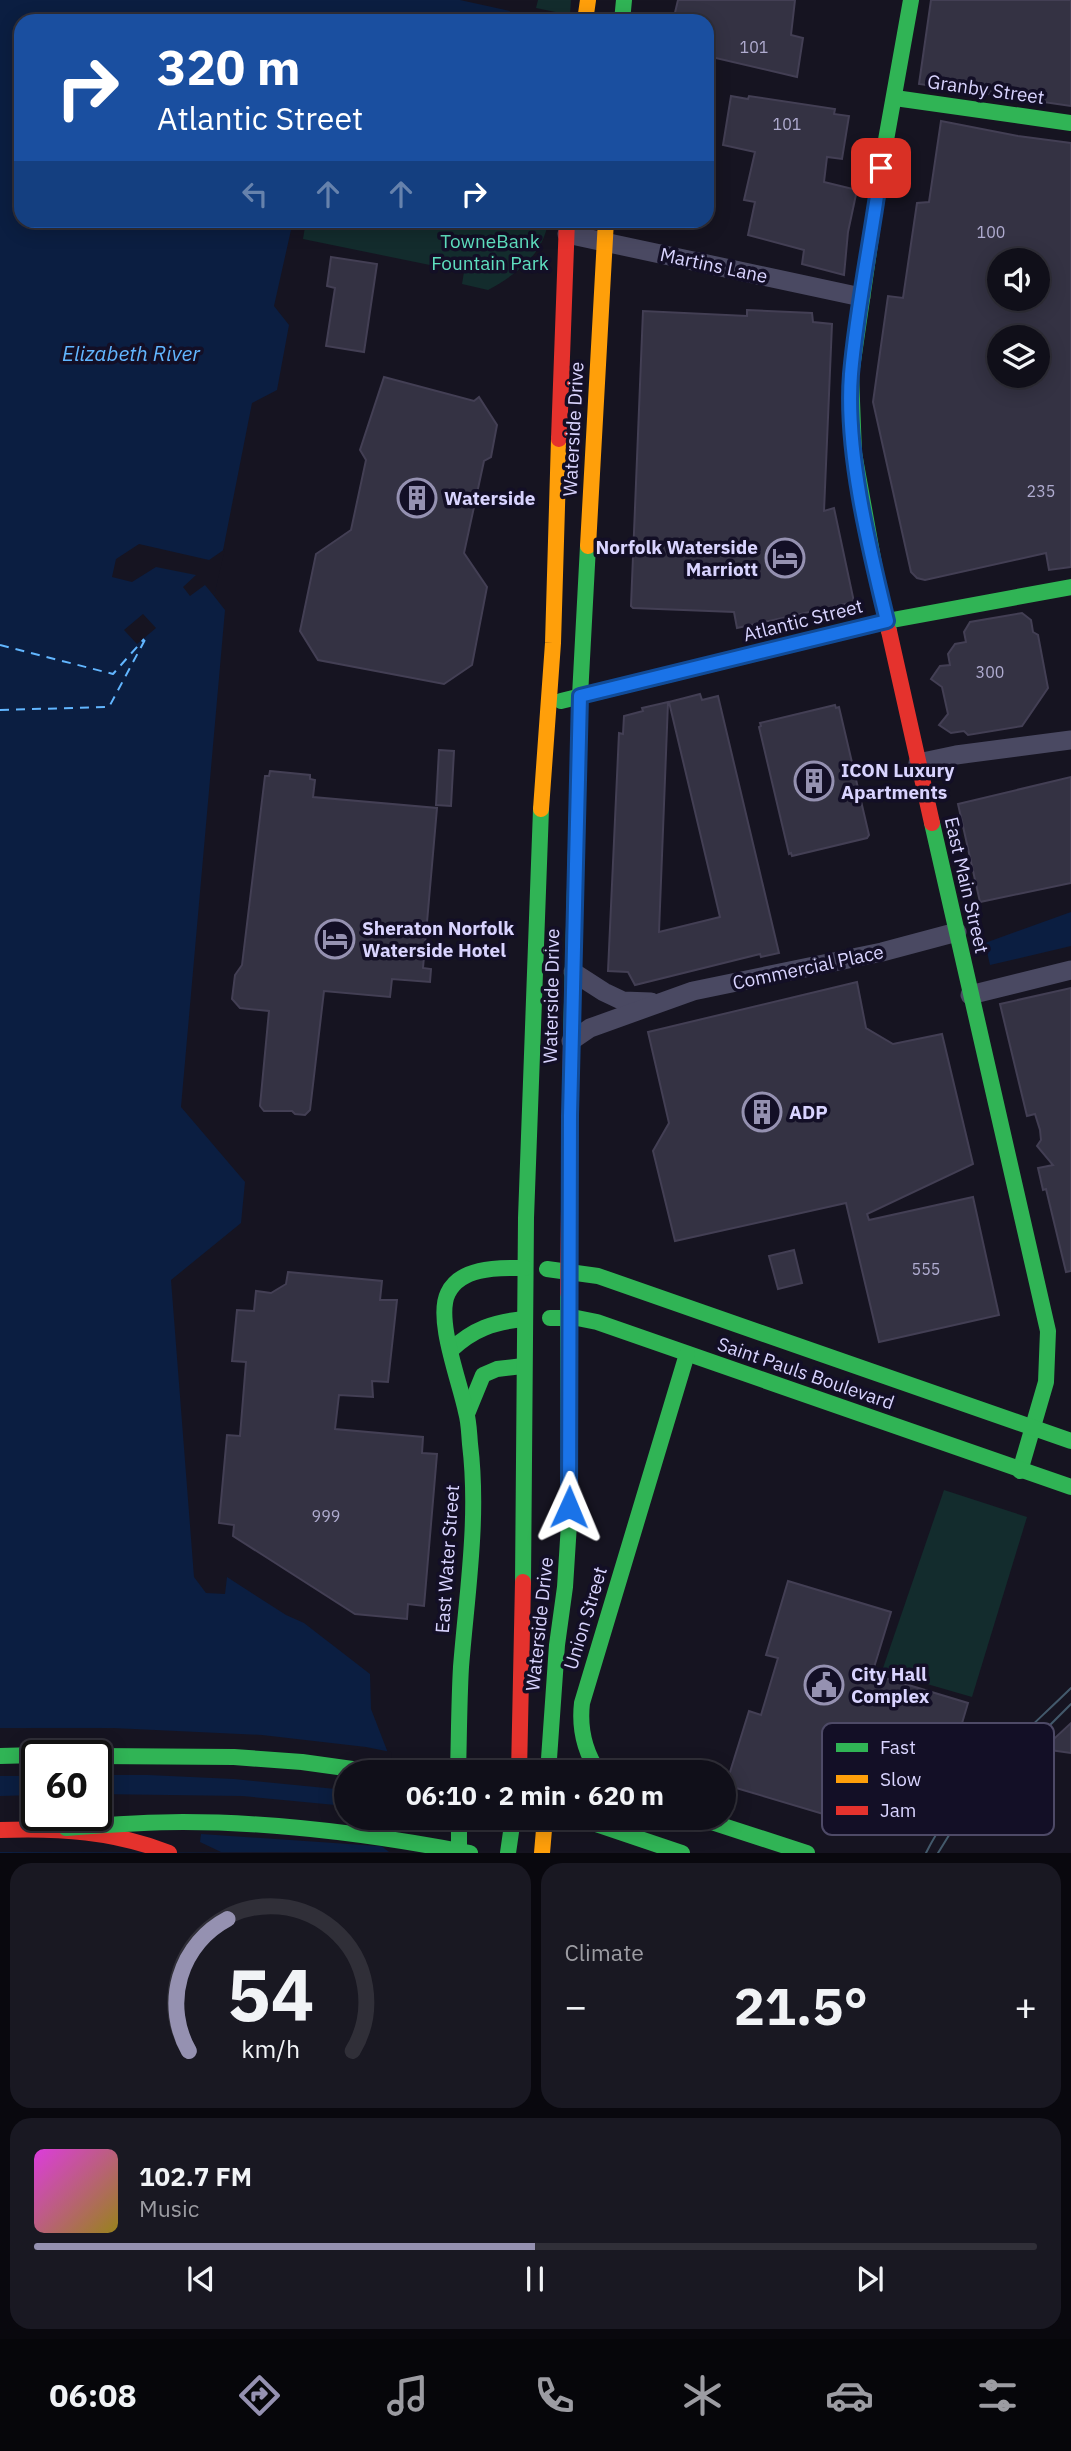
<!DOCTYPE html>
<html lang="en">
<head>
<meta charset="utf-8">
<style>
	body { margin:0; font-family:"IBM Plex Sans",sans-serif; background:#191822; color:#f1f3f6; height:100vh; display:flex; flex-direction:column; font-size:26px; white-space:nowrap }
	* { box-sizing:border-box; margin:0 }
	p { font-size:23px; color:#9c9ca2 }
	.icon { flex:none; width:38px; height:38px; fill:none; stroke:currentColor; stroke-width:2; stroke-linecap:round; stroke-linejoin:round }
	.map { position:relative; height:1853px; overflow:hidden }
	.panel { display:flex; flex-direction:column; gap:10px; padding:10px; background:#09080e; flex:1 }
	.panel>* { flex:none }
	.banner { position:absolute; left:14px; top:14px; width:700px; height:214px; border-radius:21px; box-shadow:0 4px 18px #0003,0 0 0 2px #302f38; background:#1a4fa0; color:#fff; overflow:hidden }
	.fabs { position:absolute; left:987px; top:248px; display:grid; gap:14px }
	.fabs a { display:grid; place-items:center; width:63px; height:63px; border-radius:50%; background:#100f19; box-shadow:0 4px 18px #0003,0 0 0 2px #302f38; font-size:35px }
	.speed { position:absolute; left:21px; top:1740px; display:flex; gap:14px; font-size:35px; font-weight:700; text-align:center }
	.speed>* { display:grid; place-content:center; width:91px; height:91px; border-radius:50%; background:#100f19; box-shadow:0 4px 18px #0003,0 0 0 2px #302f38; line-height:1 }
	.speed .limit { border:4px solid #111; border-radius:10px; background:#fff; color:#111 }
	.pin { position:absolute; display:grid; place-items:center; width:60px; height:60px; color:#fff; margin:-30px; border-radius:14px; box-shadow:0 4px 10px #0006 }
	.me { position:absolute; width:77px; margin:-38px; rotate:1deg; stroke-linejoin:round; filter:drop-shadow(0 0 5px #0008) }
	.turn { display:flex; align-items:center; gap:24px; height:147px; padding:0 28px; font-size:32px }
	.turn .icon { width:91px; height:91px; stroke-width:2.5 }
	.turn b { display:block; font-size:49px; line-height:60px }
	.lanes { display:flex; align-items:center; height:66px; padding:0 28px; background:#0003; justify-content:center; gap:35px; direction:ltr }
	.lanes .off { opacity:.35 }
	.big { font-size:52px; font-weight:700; line-height:1.1 }
	.panel .tile { flex:1; display:flex; flex-direction:column; justify-content:center; gap:10px; min-width:0; padding:0 24px; border-radius:21px; background:#191822 }
	.panel .dial { align-items:center; gap:0 }
	.dial svg { height:182px; overflow:visible; fill:none; stroke:#302f38; stroke-width:7; stroke-linecap:round; text-anchor:middle }
	.dial text { fill:#f1f3f6; stroke:none }
	.song { display:flex; align-items:center; gap:21px }
	.cover { width:84px; height:84px; border-radius:10px; background:linear-gradient(135deg,hsl(300 70% 55%),hsl(50 70% 35%)) }
	.played { height:7px; border-radius:4px; background:linear-gradient(90deg,#9591b1 50%,#302f38 50%) }
	.keys { display:flex; justify-content:space-around; direction:ltr }
	.heat { display:flex; justify-content:space-between; align-items:center; font-size:38px; direction:ltr }
	.panel .tiles { flex:1; display:grid; gap:10px; grid-template-columns:1fr 1fr }
	.tile:last-child { grid-column:span 2 }
	.trip { position:absolute; left:334px; top:1760px; width:402px; height:70px; border-radius:35px; background:#100f19; box-shadow:0 4px 18px #0003,0 0 0 2px #302f38; font-weight:700; line-height:70px; text-align:center }
	.tabs { display:flex; height:112px; justify-content:space-around; align-items:center; background:#06060a; color:#9c9ca2 }
	.tabs .icon { width:49px; height:49px }
	.tabs .current { color:#9591b1 }
	.tabs b { font-size:32px; color:#f1f3f6 }
	.map>svg:first-child { display:block }
</style>
</head>
<body>
<div class="map">
<svg width="1071" height="1853" viewBox="0 0 1071 1853">
	<rect width="100%" height="100%" fill="#161421"/>
	<g fill="#132c2d">
		<polygon points="538,0 571,0 570,15 536,8"/>
		<path d="M306 221V220L548 221C544 255 515 275 488 290L462 284 464 272 303 239Z"/>
		<polygon points="944,1490 1027,1517 972,1697 882,1671"/>
	</g>
	<g fill="#0b1e41" fill-rule="evenodd">
		<path d="M0 0H460L510 11 508 21H21V220L293 221 274 306 289 325 277 390 252 403 214 596 225 610 181 1107 245 1182 241 1223 171 1280 194 1577 206 1593 225 1594 227 1577 286 1615 304 1623 370 1674 371 1709 388 1753 346 1773V1818L389 1852 0 1853ZM37 1755H96V1815H37Z"/>
		<polygon points="1071,912 1071,946 990,965 985,943"/>
	</g>
	<g fill="#161421">
		<polygon points="139,544 209,560 225,549 214,596 205,585 190,596 183,587 196,575 156,567 132,582 112,577 116,559"/>
		<polygon points="143,614 156,628 137,644 124,630"/>
		<polygon points="0,1728 113,1728 262,1735 366,1747 391,1752 392,1773 346,1773 346,1790 234,1779 148,1775 96,1775 96,1755 37,1755 37,1776 0,1776"/>
		<polygon points="96,1794 242,1796 346,1806 346,1818 392,1818 392,1847 201,1834 200,1842 221,1852 0,1852 0,1796 37,1795 37,1815 96,1815"/>
	</g>
	<g fill="none" stroke-linecap="round" stroke-linejoin="round">
		<g stroke="#62b6ff" stroke-width="2" stroke-dasharray="9 7" stroke-linecap="butt">
			<polyline points="0,645 113,674 144,639"/>
			<polyline points="0,710 109,707 147,636"/>
		</g>
	</g>
	<g fill="#343243" stroke="#433f54" stroke-width="2" fill-rule="evenodd">
		<polygon points="678,0 795,0 791,35 803,38 797,77 707,56 707,21 673,21"/>
		<polygon points="931,0 1071,0 1071,106 919,84"/>
		<polygon points="731,96 748,99 749,96 835,109 834,114 849,116 842,159 827,157 824,182 857,190 848,232 844,275 802,264 804,250 748,235 755,202 744,200 755,152 723,145"/>
		<path d="M941 121 1018 136 1071 143V567L1049 570 1046 553 925 580 917 578 911 572 873 402 888 296 903 298 917 203 929 202ZM999 261H1038V299H999ZM999 338H1038V376H999Z"/>
		<polygon points="331,257 377,264 364,352 326,346 335,288 327,286"/>
		<polygon points="747,310 812,313 813,322 832,324 824,511 834,508 854,602 737,628 734,612 633,608 631,606 643,311 747,316"/>
		<polygon points="384,377 474,401 479,397 497,425 491,457 484,461 464,553 487,587 472,665 444,684 318,660 300,631 316,554 351,530 366,460 360,450"/>
		<polygon points="1022,613 1031,620 1033,632 1038,635 1048,688 1022,726 968,735 964,731 951,733 939,725 948,714 942,687 931,679 940,666 950,665 948,654 955,644 966,642 964,632 970,622"/>
		<polygon points="700,694 702,700 718,696 779,953 761,957 760,954 635,985 628,972 608,971 619,733 623,734 624,716 643,711 642,708 668,702 659,932 720,917 669,702"/>
		<polygon points="835,705 836,708 839,707 869,835 867,838 792,856 791,853 789,854 759,727 761,726 760,723"/>
		<polygon points="439,750 454,751 451,806 436,805"/>
		<polygon points="270,771 310,775 310,779 315,780 313,797 437,808 423,968 431,969 430,982 392,979 390,997 324,991 310,1110 305,1115 295,1114 292,1111 264,1111 260,1106 269,1011 240,1008 232,999 235,975 242,965 265,776 269,776"/>
		<polygon points="1071,777 1071,883 980,902 958,804"/>
		<polygon points="857,982 866,1028 893,1044 942,1034 973,1164 867,1214 869,1220 973,1197 999,1315 879,1342 846,1203 675,1241 653,1151 669,1123 648,1032"/>
		<polygon points="1071,988 1071,1271 1066,1272 1046,1189 1043,1190 1038,1168 1053,1165 1037,1146 1041,1140 1040,1130 1035,1114 1027,1116 1000,1004"/>
		<polygon points="794,1250 802,1283 778,1289 769,1256"/>
		<polygon points="288,1272 382,1281 380,1300 397,1300 388,1382 372,1381 373,1397 339,1395 335,1429 423,1437 422,1453 437,1454 424,1606 408,1604 407,1619 355,1614 233,1536 234,1525 219,1523 227,1435 240,1436 246,1362 232,1361 237,1310 254,1311 256,1291 271,1293 286,1284"/>
		<polygon points="788,1581 891,1612 872,1674 968,1703 944,1784 848,1756 830,1816 726,1785 749,1711 761,1715 778,1658 766,1655"/>
		<polygon points="1071,1723 1071,1753 1043,1749"/>
	</g>
	<g fill="none" stroke-linecap="round" stroke-linejoin="round">
		<g stroke="#4a4962" stroke-width="19">
			<polyline points="567,234 861,297"/>
			<polyline points="918,763 956,755 1071,740"/>
			<polyline points="573,972 604,992 623,1001 651,1002"/>
			<polyline points="970,995 1071,970"/>
			<polyline points="571,1041 590,1028 693,991 882,952 957,932"/>
		</g>
		<g stroke="#30b455" stroke-width="16">
			<polyline points="622,21 624,0"/>
			<polyline points="895,98 1071,123"/>
			<polyline points="889,631 876,575 854,453 851,375 881,168 911,0"/>
			<polyline points="561,701 887,621 1071,587"/>
			<polyline points="932,823 1048,1331 1046,1382 1020,1471"/>
			<polyline points="571,1041 580,696 588,546"/>
			<polyline points="547,1269 598,1276 1071,1441"/>
			<polyline points="550,1318 577,1318 597,1322 1071,1487"/>
			<path d="M451 1350C473 1329 494 1322 524 1319"/>
			<polyline points="467,1414 483,1375 497,1369 523,1366"/>
			<polyline points="523,1582 526,1218 541,809"/>
			<polyline points="0,1756 37,1755"/>
			<polyline points="96,1756 234,1757 302,1762 381,1773"/>
			<path d="M458 1773C459 1738 459 1702 461 1667 467 1592 479 1518 470 1444 469 1433 469 1422 466 1412 460 1382 435 1319 448 1293 461 1266 500 1268 525 1268"/>
			<polyline points="548,1773 557,1645 565,1587 569,1524 568,1293"/>
			<path d="M599 1773C584 1751 579 1729 582 1703L687 1354"/>
			<polyline points="459,1818 459,1853"/>
			<polyline points="578,1818 682,1853"/>
			<polyline points="699,1818 807,1853"/>
			<polyline points="508,1853 513,1818"/>
		</g>
		<g stroke="#ff9f0a" stroke-width="16">
			<polyline points="585,21 588,0"/>
			<polyline points="588,546 606,220"/>
			<polyline points="541,809 553,643 559,439"/>
			<polyline points="542,1853 545,1818"/>
		</g>
		<g stroke="#e5322d" stroke-width="16">
			<polyline points="559,439 567,220"/>
			<polyline points="889,631 932,823"/>
			<polyline points="568,1293 571,1041"/>
			<polyline points="519,1773 523,1582"/>
			<path d="M0 1830C59 1828 114 1831 169 1853"/>
		</g>
		<g stroke="#43596b" stroke-width="2">
			<path d="M926 1853C957 1790 1021 1737 1071 1688"/>
			<polyline points="938,1853 964,1811 1071,1704"/>
		</g>
		<path stroke="#30b455" stroke-width="16" d="M66 1828C105 1825 144 1822 183 1822 280 1822 376 1835 470 1853"/>
	</g>
	<g fill="none" stroke-linecap="round" stroke-linejoin="round">
		<defs>
			<path id="route" d="M569 1507 570 1116 580 696 887 621C869 547 845 450 851 374 857 305 872 237 881 168"/>
		</defs>
		<use href="#route" stroke="#114b97" stroke-width="18"/>
		<use href="#route" stroke="#1a73e8" stroke-width="12"/>
	</g>
	<defs>
		<symbol id="building-ring" viewBox="-11 -11 22 22"><circle r="9.5" fill="#130f26" stroke="#9591b1" stroke-width="1.5"/><path d="M-4-6H4V6H1V3H-1V6H-4ZM-2.5-4.3h1.7v1.8h-1.7ZM.8-4.3h1.7v1.8H.8ZM-2.5-1h1.7V.8h-1.7ZM.8-1h1.7V.8H.8Z" fill="#9591b1"/></symbol>
		<symbol id="hotel-ring" viewBox="-11 -11 22 22"><circle r="9.5" fill="#130f26" stroke="#9591b1" stroke-width="1.5"/><path d="M-6-4.5h1.5V1H6V5H4.5V3h-9V5H-6ZM-4 0a1.8 1.8 0 1 1 3.6 0ZM.5 0V-2.5h3Q6-2.5 6 0Z" fill="#9591b1"/></symbol>
		<symbol id="civic-ring" viewBox="-11 -11 22 22"><circle r="9.5" fill="#130f26" stroke="#9591b1" stroke-width="1.5"/><path d="M-.6-6.5H3V-4.5H.6V-3L4-1V1h2V6H-6V1h2V-1L-.6-3ZM-1.2 2.5V6h2.4V2.5Z" fill="#9591b1"/></symbol>
	</defs>
	<g fill-rule="evenodd">
		<use href="#building-ring" x="395" y="476" width="44" height="44"/>
		<use href="#hotel-ring" x="763" y="536" width="44" height="44"/>
		<use href="#building-ring" x="792" y="759" width="44" height="44"/>
		<use href="#hotel-ring" x="313" y="917" width="44" height="44"/>
		<use href="#building-ring" x="740" y="1090" width="44" height="44"/>
		<use href="#civic-ring" x="802" y="1663" width="44" height="44"/>
	</g>
	<g text-anchor="middle" dominant-baseline="central" stroke-width="7" stroke-linejoin="round" paint-order="stroke">
		<g font-size="16" fill="#b0acd0">
			<text x="754" y="47">101</text>
			<text x="787" y="124">101</text>
			<text x="991" y="232">100</text>
			<text x="1041" y="491">235</text>
			<text x="990" y="672">300</text>
			<text x="926" y="1269">555</text>
			<text x="326" y="1516">999</text>
		</g>
		<g font-size="19" fill="#d9d4ff" stroke="#130f26">
			<text transform="translate(986 89) rotate(8)">Granby Street</text>
			<text transform="translate(714 265) rotate(12)">Martins Lane</text>
			<text transform="translate(573 429) rotate(-87)">Waterside Drive</text>
			<text transform="translate(803 620) rotate(-14)">Atlantic Street</text>
			<text transform="translate(967 885) rotate(77)">East Main Street</text>
			<text transform="translate(808 967) rotate(-12)">Commercial Place</text>
			<text transform="translate(551 996) rotate(-89)">Waterside Drive</text>
			<text transform="translate(806 1373) rotate(19)">Saint Pauls Boulevard</text>
			<text transform="translate(447 1559) rotate(-86)">East Water Street</text>
			<text transform="translate(585 1618) rotate(-73)">Union Street</text>
			<text transform="translate(539 1624) rotate(-84)">Waterside Drive</text>
		</g>
		<g font-size="19" fill="#5fe0c0" stroke="#130f26">
			<text x="490" y="241">TowneBank<tspan x="490" dy="22">Fountain Park</tspan></text>
		</g>
		<g font-size="19" font-weight="bold" fill="#d9d4ff" stroke="#130f26" text-anchor="start">
			<text x="444" y="498">Waterside</text>
			<text x="758" y="547" text-anchor="end">Norfolk Waterside<tspan x="758" dy="22">Marriott</tspan></text>
			<text x="841" y="770">ICON Luxury<tspan x="841" dy="22">Apartments</tspan></text>
			<text x="362" y="928">Sheraton Norfolk<tspan x="362" dy="22">Waterside Hotel</tspan></text>
			<text x="789" y="1112">ADP</text>
			<text x="851" y="1674">City Hall<tspan x="851" dy="22">Complex</tspan></text>
		</g>
		<g font-size="21" font-style="italic" fill="#62b6ff" stroke="#130f26">
			<text x="131" y="353">Elizabeth River</text>
		</g>
	</g>
	<rect x="822" y="1723" width="232" height="112" rx="10" fill="#130f26" stroke="#4e4a67" stroke-width="2"/>
	<rect x="836" y="1743" width="32" height="9" fill="#30b455"/>
	<rect x="836" y="1775" width="32" height="8" fill="#ff9f0a"/>
	<rect x="836" y="1806" width="32" height="9" fill="#e5322d"/>
	<g font-size="19" fill="#d9d4ff">
		<text x="880" y="1754">Fast</text>
		<text x="880" y="1786">Slow</text>
		<text x="880" y="1817">Jam</text>
	</g>
</svg>
<div class="fabs">
<a><svg class="icon" aria-label="sound" viewBox="0 0 24 24"><path d="M4 9h4l5-4v14l-5-4H4zM17 9q2 3 0 6"/></svg></a>
<a><svg class="icon" aria-label="layers" viewBox="0 0 24 24"><path d="M12 4l9 5-9 5-9-5zM3 14l9 5 9-5"/></svg></a>
</div>
<div class="speed"><div class="limit">60</div></div>
<div class="pin" style="left:881px;top:168px;background:#d93025"><svg class="icon" aria-label="arrive" viewBox="0 0 24 24"><path d="M6 21V4h12l-3 4 3 4H6"/></svg></div>
<svg class="me" style="left:569px;top:1507px" viewBox="-20 -20 40 40"><path d="M0-17L14 15 0 8-14 15z" fill="#1a73e8" stroke="#fff" stroke-width="4"/></svg>
<div class="trip">06:10 · 2 min · 620 m</div>
<div class="banner">
<div class="turn"><svg class="icon" aria-label="right" viewBox="0 0 24 24"><path d="M7 20v-9h11M14 6l5 5-5 5"/></svg><div><b>320 m</b>Atlantic Street</div></div>
<div class="lanes"><svg class="icon off" aria-label="left" viewBox="0 0 24 24"><path d="M17 20v-9H6M10 6l-5 5 5 5"/></svg><svg class="icon off" aria-label="ahead" viewBox="0 0 24 24"><path d="M12 20V5M6 11l6-6 6 6"/></svg><svg class="icon off" aria-label="ahead" viewBox="0 0 24 24"><path d="M12 20V5M6 11l6-6 6 6"/></svg><svg class="icon" aria-label="right" viewBox="0 0 24 24"><path d="M7 20v-9h11M14 6l5 5-5 5"/></svg></div>
</div>
</div>
<section class="panel">
<div class="tiles">
<div class="tile dial"><svg viewBox="0 0 100 80">
<path d="M14 69A42 42 0 1 1 86 69"/>
<path d="M14 69A42 42 0 0 1 31 11" stroke="#9591b1"/>
<text x="50" y="56" font-size="32" font-weight="700">54</text>
<text x="50" y="72" font-size="11">km/h</text>
</svg></div>
<div class="tile"><p>Climate</p>
<div class="heat"><a>−</a><b class="big">21.5°</b><a>+</a></div>
</div>
<div class="tile">
<div class="song"><i class="cover"></i><div><b>102.7 FM</b><p>Music</p></div></div>
<div class="played"></div>
<div class="keys"><svg class="icon" aria-label="previous" viewBox="0 0 24 24"><path d="M18 5L8 12l10 7zM5 5v14"/></svg><svg class="icon" aria-label="pause" viewBox="0 0 24 24"><path d="M8 5v14M16 5v14"/></svg><svg class="icon" aria-label="next" viewBox="0 0 24 24"><path d="M6 5l10 7-10 7zM19 5v14"/></svg></div>
</div>
</div>
</section>
<nav class="tabs">
<b>06:08</b>
<svg class="icon current" aria-label="directions" viewBox="0 0 24 24"><path d="M12 3l9 9-9 9-9-9zM9 14v-3h6M13 9l2 2-2 2"/></svg>
<svg class="icon" aria-label="music" viewBox="0 0 24 24"><path d="M9 18V5l10-2v13"/><circle cx="6" cy="18" r="3"/><circle cx="16" cy="16" r="3"/></svg>
<svg class="icon" aria-label="phone" viewBox="0 0 24 24"><path d="M5 4h4l2 5-3 2q2 4 5 5l2-3 5 2v4C11 20 4 13 5 4z"/></svg>
<svg class="icon" aria-label="climate" viewBox="0 0 24 24"><path d="M12 3v18M4 7l16 10M4 17L20 7"/></svg>
<svg class="icon" aria-label="car" viewBox="0 0 24 24"><path d="M5 17H2v-5l4-1 3-4h7l3 4 3 1v5h-3M9 17h6M6 11h13"/><circle cx="7" cy="17" r="2"/><circle cx="17" cy="17" r="2"/></svg>
<svg class="icon" aria-label="filters" viewBox="0 0 24 24"><path d="M4 7h16M4 17h16"/><circle cx="9" cy="7" r="2"/><circle cx="15" cy="17" r="2"/></svg>
</nav>
</body>
</html>
